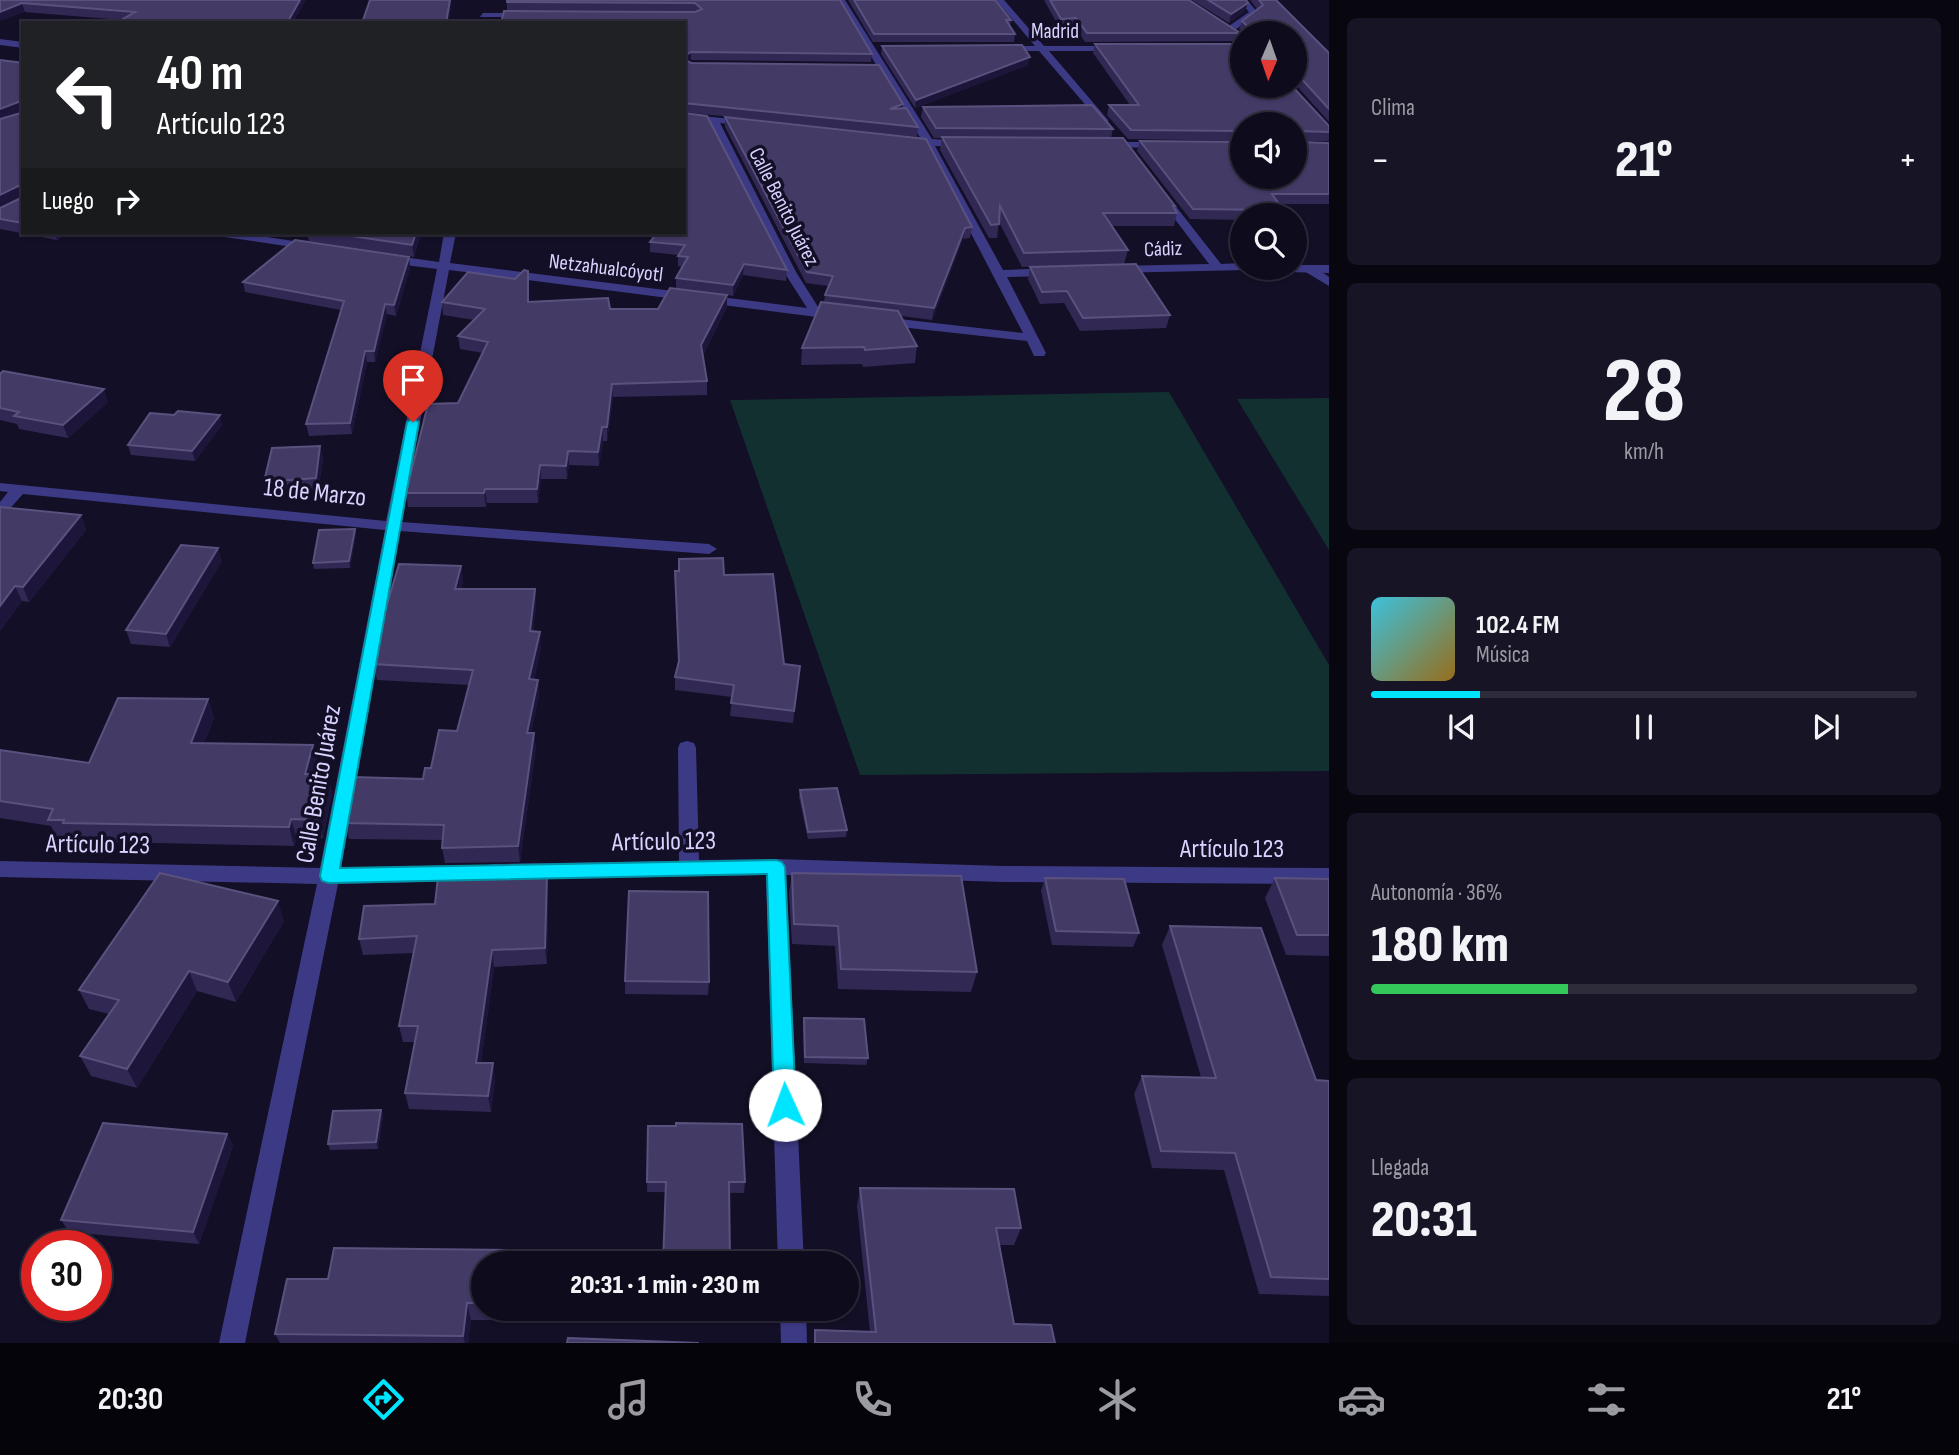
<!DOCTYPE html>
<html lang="es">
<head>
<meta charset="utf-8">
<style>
	body { margin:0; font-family:"Sofia Sans Condensed",sans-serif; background:#171425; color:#f1f3f6; height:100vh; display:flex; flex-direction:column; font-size:26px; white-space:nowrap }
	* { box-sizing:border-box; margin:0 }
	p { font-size:23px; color:#9b9ba3 }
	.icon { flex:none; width:38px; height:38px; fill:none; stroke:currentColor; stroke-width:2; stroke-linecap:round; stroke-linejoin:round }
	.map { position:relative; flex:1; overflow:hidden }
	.drawer { display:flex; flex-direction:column; gap:18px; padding:18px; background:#08060f; width:630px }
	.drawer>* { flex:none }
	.top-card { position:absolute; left:21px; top:21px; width:665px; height:214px; border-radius:0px; box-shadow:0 2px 5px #0004,0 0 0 2px #2e2b3b; background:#202124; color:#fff; overflow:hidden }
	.needle { width:46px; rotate:182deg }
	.fabs { position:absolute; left:1230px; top:21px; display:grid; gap:14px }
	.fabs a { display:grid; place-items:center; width:77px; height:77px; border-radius:50%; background:#0e0b1c; box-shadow:0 2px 5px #0004,0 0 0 2px #2e2b3b; font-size:35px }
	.speed { position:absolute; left:21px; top:1230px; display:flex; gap:14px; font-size:35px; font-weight:700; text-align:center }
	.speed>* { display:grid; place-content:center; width:91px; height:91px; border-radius:50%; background:#0e0b1c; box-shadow:0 2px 5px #0004,0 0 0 2px #2e2b3b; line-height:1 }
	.speed .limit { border:10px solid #d22; background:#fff; color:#111 }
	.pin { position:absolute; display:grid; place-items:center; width:60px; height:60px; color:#fff; margin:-72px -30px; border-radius:50% 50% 50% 0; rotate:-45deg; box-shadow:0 0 7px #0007 }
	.pin .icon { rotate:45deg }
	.me { position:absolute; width:77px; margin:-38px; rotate:358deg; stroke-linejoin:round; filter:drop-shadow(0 0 5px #0008) }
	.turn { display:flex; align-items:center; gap:24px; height:147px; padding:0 21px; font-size:32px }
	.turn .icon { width:91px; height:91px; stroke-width:2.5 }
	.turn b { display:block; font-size:49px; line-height:60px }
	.then { display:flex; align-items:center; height:66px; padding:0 21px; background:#0003; gap:14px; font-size:26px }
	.big { font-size:52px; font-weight:800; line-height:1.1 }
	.drawer .widget { flex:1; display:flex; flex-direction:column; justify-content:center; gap:10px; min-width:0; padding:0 24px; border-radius:10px; background:#171425 }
	.drawer .dial { align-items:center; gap:0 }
	.dial b { font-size:91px; line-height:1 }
	.song { display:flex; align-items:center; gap:21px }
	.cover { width:84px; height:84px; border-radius:10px; background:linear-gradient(135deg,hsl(190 70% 55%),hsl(40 70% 35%)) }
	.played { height:7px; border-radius:4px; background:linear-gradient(90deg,#00e5ff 20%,#2e2b3b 20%) }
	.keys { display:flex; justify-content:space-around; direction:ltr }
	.heat { display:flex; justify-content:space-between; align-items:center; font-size:38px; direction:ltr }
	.charge { height:10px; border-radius:5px; background:linear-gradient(90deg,#34c759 36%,#2e2b3b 0) }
	.trip { position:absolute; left:471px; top:1251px; width:388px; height:70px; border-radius:35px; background:#0e0b1c; box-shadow:0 2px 5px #0004,0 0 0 2px #2e2b3b; font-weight:800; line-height:70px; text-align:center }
	.dock { display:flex; height:112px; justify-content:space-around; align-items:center; background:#06040b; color:#9b9ba3 }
	.dock .icon { width:49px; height:49px }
	.dock .on { color:#00e5ff }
	.dock b { font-size:32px; color:#f1f3f6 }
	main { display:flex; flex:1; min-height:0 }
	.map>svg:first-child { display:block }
</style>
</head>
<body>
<main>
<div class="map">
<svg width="1329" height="1343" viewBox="0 0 1329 1343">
	<rect width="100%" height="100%" fill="#130f26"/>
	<g fill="#12302f">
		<polygon points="1169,392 1329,665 1329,771 860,775 730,400"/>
		<polygon points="1329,398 1329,550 1237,399"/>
	</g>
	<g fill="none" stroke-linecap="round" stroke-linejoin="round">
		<polygon fill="#3d3a85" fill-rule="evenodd" points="1304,265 1312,265 1329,277 1329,286 1304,271"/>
		<g fill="#3d3a85" fill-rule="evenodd">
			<polygon points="837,0 845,0 932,139 963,141 968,144 963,147 935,146 1003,270 1053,268 1059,272 1053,276 1007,277 1046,353 1044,356 1034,356 1027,341 882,325 876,321 882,317 1023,333 925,145 907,144 902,141 907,138 921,139"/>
			<polygon points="996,0 1004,0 1044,46 1120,46 1120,50 1117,51 1049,51 1108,120 1108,124 1102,124 1039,51 998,51 998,47 1001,46 1035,46"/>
			<polygon points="1177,0 1187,0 1229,26 1249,12 1239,0 1247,0 1258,13 1235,30 1242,35 1242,41"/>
			<polygon points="483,13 527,13 531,15 527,17 480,17"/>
			<polygon points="0,39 23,42 23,48 0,45"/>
			<polygon points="684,114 750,121 752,123 747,126 720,123 796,272 820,310 840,312 846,316 840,320 449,270 401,522 709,544 717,549 709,554 400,531 341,868 461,865 468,867 471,873 468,879 461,881 338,884 245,1343 219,1343 317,884 0,877 0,861 320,868 385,530 23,494 5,514 0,516 0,502 8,492 0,491 0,483 386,521 437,269 389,263 383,259 389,255 439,262 444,233 456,233 450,263 807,308 784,272 709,122 684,120"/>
			<polygon points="1106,142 1162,142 1167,145 1162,148 1102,147 1102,143"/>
			<polygon points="1163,194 1167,195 1221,264 1242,263 1246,270 1112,273 1112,267 1116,266 1209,264 1158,197"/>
			<polygon points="0,197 23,200 23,206 0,203"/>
			<polygon points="212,233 240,233 313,244 319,247 313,250 218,236"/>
			<polygon points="1295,265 1329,265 1329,273 1286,272 1280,268 1295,268"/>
			<polygon points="687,741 694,743 696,748 699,860 776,859 1003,866 1329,868 1329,884 1003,882 786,875 804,1264 778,1264 766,875 493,880 486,878 483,872 486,866 493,864 679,861 678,748 680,743"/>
			<polygon points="780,1309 806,1309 807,1343 781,1343"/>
		</g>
	</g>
	<g fill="#312854">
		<polygon points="0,0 293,23 121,20 25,12"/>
		<polygon points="840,0 872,54 871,62 691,60 689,61 903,109 918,127 917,137 684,112 684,23 696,12 695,11 507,10 507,2"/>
		<polygon points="848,0 995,0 1011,20 1010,25 1015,34 1014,42 873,42"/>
		<polygon points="1044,0 1189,0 1240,33 1238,41 1085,42 1075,27 1059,27"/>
		<polygon points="1192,0 1246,0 1245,11 1229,23"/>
		<polygon points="1250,0 1276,0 1329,53 1329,122 1295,84 1295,33 1243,33 1239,30 1242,21 1257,9"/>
		<polygon points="1095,44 1329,126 1329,141 1298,141 1329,143 1329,204 1279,204 1283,210 1282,215 1242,215 1242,220 1190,219 1137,151 1140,141 1295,177 1242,124 1242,141 1128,139 1107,115 1109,105 1130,105 1093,53"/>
		<polygon points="882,46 1028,65 915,108 881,54"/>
		<polygon points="0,60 23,63 23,233 68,233 57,240 0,229 0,208 21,197 0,207"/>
		<polygon points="923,107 1113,129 1111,138 1175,206 1174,209 1177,213 1174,226 1112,226 1128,250 1124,264 1022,267 999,222 997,238 989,238 940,150 942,138 934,138 921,117"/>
		<polygon points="725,117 972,227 970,238 963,239 932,320 901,316 917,346 915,363 863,367 862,364 801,365 802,348 824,302 825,295 828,286 806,283 725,127"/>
		<polygon points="307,233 421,233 414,257 309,241"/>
		<polygon points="657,233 787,270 786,281 743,275 733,296 727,295 727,307 703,355 707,381 707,395 613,397 607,441 603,441 599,466 569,465 567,479 541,479 538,503 487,503 486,507 408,507 406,493 458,403 483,353 460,349 458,336 474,320 443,315 442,302 529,283 529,302 610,309 658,309 676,288 676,278 683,267 678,266 678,255 650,252 650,242"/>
		<polygon points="1030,267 1170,315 1166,328 1080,331 1064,303 1040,304 1028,279"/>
		<polygon points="410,268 396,316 387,314 375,362 367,362 352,434 309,436 306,424 341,310 245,292 243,282"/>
		<polygon points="0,374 108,402 68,438 19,429 17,424 0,420"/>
		<polygon points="174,415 222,425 195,461 131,455 128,445"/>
		<polygon points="320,446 323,459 318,491 267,495 264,482"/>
		<polygon points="0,507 81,515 86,530 29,602 22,601 0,631"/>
		<polygon points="355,529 356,535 350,568 314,569 313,563"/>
		<polygon points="679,559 724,575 784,664 800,666 793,723 730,716 732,697 675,690 675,677 679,664 675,571 678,571"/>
		<polygon points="222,561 170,647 131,644 126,630"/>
		<polygon points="461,566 463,581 461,589 535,589 536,605 533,632 541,647 534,680 538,680 539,695 531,733 536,748 520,862 445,863 442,848 443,840 349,839 345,823 423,779 457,731 469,685 377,680 373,664"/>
		<polygon points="208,699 214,718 204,743 313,745 318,764 315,774 327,774 332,793 323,838 297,838 294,846 71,841 70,838 57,838 51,826 0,818 0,750 89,763"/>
		<polygon points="800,790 847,830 846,837 808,839 799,797"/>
		<polygon points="515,866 517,876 548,891 547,964 494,967 481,1063 495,1079 491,1112 409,1109 405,1093 415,1042 403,1042 399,1026 414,953 363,955 359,939"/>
		<polygon points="792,873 977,972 971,992 838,989 835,946 792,944 789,893"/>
		<polygon points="1045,878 1139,933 1133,947 1052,945 1041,891"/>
		<polygon points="1275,878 1329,879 1329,956 1286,955 1265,898"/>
		<polygon points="284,921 236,1002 197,991 137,1088 91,1076 80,1056 109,1014 89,1009 79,990"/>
		<polygon points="1170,926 1316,1080 1329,1081 1329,1296 1259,1294 1224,1170 1152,1168 1134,1094 1142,1076 1201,1077 1162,945"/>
		<polygon points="625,981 709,982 708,995 625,994"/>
		<polygon points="804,1018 868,1058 866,1065 804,1063 803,1025"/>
		<polygon points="381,1110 383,1116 378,1149 330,1150 328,1144"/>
		<polygon points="648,1126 745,1182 744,1193 647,1192"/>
		<polygon points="227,1134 233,1146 199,1244 69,1232 61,1220"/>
		<polygon points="860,1188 1021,1228 1014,1245 999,1245 1014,1324 870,1332 857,1206"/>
		<polygon points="512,1250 514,1264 483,1264 483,1309 511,1309 510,1320 471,1320 468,1343 280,1343 275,1334 328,1279"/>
	</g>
	<g fill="#1d163a">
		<polygon points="300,0 306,0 293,23 287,23"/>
		<polygon points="450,0 452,0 449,23 446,23"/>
		<polygon points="22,3 25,12 0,21 0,12"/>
		<polygon points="1248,3 1245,11 1229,23 1231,14"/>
		<polygon points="691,52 691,60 684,65 685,55"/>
		<polygon points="1030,57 1028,65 915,108 916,100"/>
		<polygon points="21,101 23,111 0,119 0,109"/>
		<polygon points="903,104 902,113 890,109"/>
		<polygon points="18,186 22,197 0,207 0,195"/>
		<polygon points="965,228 963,239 932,320 934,308"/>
		<polygon points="55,233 68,233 57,240"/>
		<polygon points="416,233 421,233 414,257 412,245"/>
		<polygon points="409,257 410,268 396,316 394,305"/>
		<polygon points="744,264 743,275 733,296 733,285"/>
		<polygon points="528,271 529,283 529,315 528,302"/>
		<polygon points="727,295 727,307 701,358 701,345"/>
		<polygon points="385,304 387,314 375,362 374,351"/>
		<polygon points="365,351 367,362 352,434 350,423"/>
		<polygon points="612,384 613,397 607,441 607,427"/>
		<polygon points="104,389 108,402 68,438 63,425"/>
		<polygon points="220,415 222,425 195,461 192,451"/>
		<polygon points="602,427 603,441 599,466 598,452"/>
		<polygon points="320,446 323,459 318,491 316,478"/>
		<polygon points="568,451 569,465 567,479 566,466"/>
		<polygon points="540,465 541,479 538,503 537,489"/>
		<polygon points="485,489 487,503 486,507 484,493"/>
		<polygon points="81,515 86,530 29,602 23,587"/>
		<polygon points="355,529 356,535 350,568 349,561"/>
		<polygon points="218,548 222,561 170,647 166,634"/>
		<polygon points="461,566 463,581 457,605 455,589"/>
		<polygon points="15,586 22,601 0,631 0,606"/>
		<polygon points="535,589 536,605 532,647 530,631"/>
		<polygon points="540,632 541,647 531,695 529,679"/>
		<polygon points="538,680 539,695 528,748 527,733"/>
		<polygon points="208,699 214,718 197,762 191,743"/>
		<polygon points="534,733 536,748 520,862 518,846"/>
		<polygon points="313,745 318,764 310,792 305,774"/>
		<polygon points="327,774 332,793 323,838 318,820"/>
		<polygon points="291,819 297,838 294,846 289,827"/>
		<polygon points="547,875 548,891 547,964 545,948"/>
		<polygon points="278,901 284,921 236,1002 228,982"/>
		<polygon points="492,950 494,967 479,1079 476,1063"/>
		<polygon points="189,971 197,991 137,1088 127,1069"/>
		<polygon points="493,1063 495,1079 491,1112 488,1096"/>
		<polygon points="381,1110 383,1116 378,1149 376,1142"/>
		<polygon points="227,1134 233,1146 199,1244 193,1232"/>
		<polygon points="512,1250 514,1264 510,1264"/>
		<polygon points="467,1303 471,1320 468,1343 465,1343 463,1336"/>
		<polygon points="508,1309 511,1309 510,1320"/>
	</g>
	<g fill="#433a66" stroke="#5a527e" stroke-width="2">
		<polygon points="0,0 300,0 287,23 116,23 135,12 22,3 0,12"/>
		<polygon points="370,0 450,0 446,23 362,23"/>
		<polygon points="507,0 840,0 872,54 691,52 684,56 684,23 501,23 504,11 695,12 702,9 695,3 507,2"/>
		<polygon points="854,0 995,0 1011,20 1006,20 1015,34 874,34"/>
		<polygon points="1050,0 1189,0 1240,33 1087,33 1076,18 1061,19"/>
		<polygon points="1208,0 1246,0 1248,3 1231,14"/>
		<polygon points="1259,0 1276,0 1329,53 1329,109 1298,75 1295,75 1295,33 1247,33 1247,26 1242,21 1263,5"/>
		<polygon points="1095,44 1242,44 1242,86 1292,86 1329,126 1329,132 1296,131 1298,142 1329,143 1329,194 1272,194 1283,210 1193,209 1140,141 1242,142 1242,177 1295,177 1295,124 1242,124 1242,131 1131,130 1109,105 1139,105"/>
		<polygon points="1022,45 1030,57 916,100 882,46"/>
		<polygon points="684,59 691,63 879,65 903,104 890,109 906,108 918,127 684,103"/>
		<polygon points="0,60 23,63 23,223 0,219 0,208 21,198 22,187 18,186 0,195 0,119 21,113 21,101 0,109"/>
		<polygon points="1092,105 1113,129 936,128 923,107"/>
		<polygon points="684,113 707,116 787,270 744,264 733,285 676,278 688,257 678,256 685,245 650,242 657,233 684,233"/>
		<polygon points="725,117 926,139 972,227 965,228 934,308 825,295 833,276 807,272"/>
		<polygon points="942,137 1123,138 1175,206 1173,206 1177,213 1103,213 1128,250 1024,253 1000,206 999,224 991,225"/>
		<polygon points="331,233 416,233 412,245"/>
		<polygon points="295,240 409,257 394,305 385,304 374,351 365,351 350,423 306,424 344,301 243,282"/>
		<polygon points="1136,264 1170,315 1083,318 1067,291 1042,292 1030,267"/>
		<polygon points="524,270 528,271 528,302 608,298 610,309 658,309 670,288 727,295 701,345 707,381 612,384 607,427 602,427 598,452 568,451 566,466 540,465 537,489 485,489 484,493 406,493 428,404 458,403 488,342 458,336 485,309 442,302 468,272 515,279"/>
		<polygon points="821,302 898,311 917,346 865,350 864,347 802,348"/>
		<polygon points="3,371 104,389 63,425 14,416 19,412 0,408 0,374"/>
		<polygon points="178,411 220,415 192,451 128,445 150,413 174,415"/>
		<polygon points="320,446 316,478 264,482 272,448"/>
		<polygon points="0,507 81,515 23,587 15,586 0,606"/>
		<polygon points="355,529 349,561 313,563 319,530"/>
		<polygon points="181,545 218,548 166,634 126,630"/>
		<polygon points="723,558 724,575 773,574 784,664 800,666 794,711 731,703 734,685 675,677 679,661 675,571 679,571 679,559"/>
		<polygon points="399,564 461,566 455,589 535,589 530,631 540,632 529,679 538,680 527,733 534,733 518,846 442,848 444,825 345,823 353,777 423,779 425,768 431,768 439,730 457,731 473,670 373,664 380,628"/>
		<polygon points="118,698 208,699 191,743 313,745 305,774 327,774 318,820 291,819 289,827 63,823 64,820 48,820 53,809 0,801 0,750 89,763"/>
		<polygon points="837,788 847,830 808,832 800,790"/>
		<polygon points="515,866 514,876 547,875 545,948 492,950 476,1063 493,1063 488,1096 405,1093 418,1026 399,1026 417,936 359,939 364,906 435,904 439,868"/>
		<polygon points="160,873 278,901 228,982 189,971 127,1069 80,1056 119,1000 79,990"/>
		<polygon points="792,873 961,876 977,972 841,969 838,926 794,924"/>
		<polygon points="1045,878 1124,879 1139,933 1056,931"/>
		<polygon points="1275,878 1329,879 1329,935 1297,935"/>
		<polygon points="629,891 708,892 709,982 625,981"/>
		<polygon points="1170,926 1261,928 1316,1080 1329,1081 1329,1279 1271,1277 1235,1153 1161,1151 1142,1076 1216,1078"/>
		<polygon points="804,1018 864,1019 868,1058 805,1057"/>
		<polygon points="381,1110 376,1142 328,1144 333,1111"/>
		<polygon points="103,1123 227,1134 193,1232 61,1220"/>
		<polygon points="676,1123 742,1124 745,1182 729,1182 730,1264 663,1264 666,1182 647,1182 648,1126 676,1126"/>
		<polygon points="860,1188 1014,1189 1021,1228 996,1228 1014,1324 1051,1325 1055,1343 815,1343 815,1330 876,1332"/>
		<polygon points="334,1248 512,1250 510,1264 483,1264 483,1303 467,1303 463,1336 275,1334 287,1279 328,1279"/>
		<polygon points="568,1338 699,1343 567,1343"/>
	</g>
	<polygon fill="#00e5ff" stroke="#0095a6" stroke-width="2" points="413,418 419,422 340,868 776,860 782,862 785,867 796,1105 793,1112 785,1115 777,1112 774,1105 767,874 329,883 322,881 320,876 407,422"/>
	<g text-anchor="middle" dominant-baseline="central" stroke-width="7" stroke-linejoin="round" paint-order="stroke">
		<g font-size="21" fill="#d9d4ff" stroke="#130f26">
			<text x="1055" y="31">Madrid</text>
			<text transform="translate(784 207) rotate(63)">Calle Benito Juárez</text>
			<text transform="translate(1163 249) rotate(-2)">Cádiz</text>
			<text transform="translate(606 268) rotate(7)">Netzahualcóyotl</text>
		</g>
		<g font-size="26" fill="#d9d4ff" stroke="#130f26">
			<text transform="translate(315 493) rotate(6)">18 de Marzo</text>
			<text transform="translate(319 784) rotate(-80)">Calle Benito Juárez</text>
			<text transform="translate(664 842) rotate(-1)">Artículo 123</text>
			<text transform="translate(98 845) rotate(1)">Artículo 123</text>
			<text x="1232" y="849">Artículo 123</text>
		</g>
	</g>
</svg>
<div class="fabs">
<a><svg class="needle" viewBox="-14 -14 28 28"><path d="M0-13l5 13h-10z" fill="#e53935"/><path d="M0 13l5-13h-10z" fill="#9b9ba3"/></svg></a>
<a><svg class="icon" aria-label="sound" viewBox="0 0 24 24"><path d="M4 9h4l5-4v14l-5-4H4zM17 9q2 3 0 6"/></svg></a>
<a><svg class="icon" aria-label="search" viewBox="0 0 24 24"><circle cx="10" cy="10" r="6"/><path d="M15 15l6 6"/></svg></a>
</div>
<div class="speed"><div class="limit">30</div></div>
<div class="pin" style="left:413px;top:422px;background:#d93025"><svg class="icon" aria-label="arrive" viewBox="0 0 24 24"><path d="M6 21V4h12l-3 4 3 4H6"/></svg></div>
<svg class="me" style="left:785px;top:1105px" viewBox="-20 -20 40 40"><circle r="19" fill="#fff"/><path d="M0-13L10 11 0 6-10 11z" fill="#00e5ff"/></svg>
<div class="trip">20:31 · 1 min · 230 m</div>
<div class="top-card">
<div class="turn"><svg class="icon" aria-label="left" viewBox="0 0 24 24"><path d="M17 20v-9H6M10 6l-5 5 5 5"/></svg><div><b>40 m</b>Artículo 123</div></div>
<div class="then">Luego<svg class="icon" aria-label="right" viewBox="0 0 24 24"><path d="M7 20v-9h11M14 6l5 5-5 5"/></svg></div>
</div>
</div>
<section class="drawer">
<div class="widget"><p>Clima</p>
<div class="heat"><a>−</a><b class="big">21°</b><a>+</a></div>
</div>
<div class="widget dial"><b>28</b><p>km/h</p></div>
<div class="widget">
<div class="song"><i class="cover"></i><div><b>102.4 FM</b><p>Música</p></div></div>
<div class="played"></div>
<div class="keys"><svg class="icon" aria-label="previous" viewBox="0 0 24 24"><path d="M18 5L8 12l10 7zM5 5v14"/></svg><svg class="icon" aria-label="pause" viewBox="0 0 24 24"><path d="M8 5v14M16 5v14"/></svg><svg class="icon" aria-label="next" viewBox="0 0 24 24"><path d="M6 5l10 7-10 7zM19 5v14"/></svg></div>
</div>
<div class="widget"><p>Autonomía · 36%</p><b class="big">180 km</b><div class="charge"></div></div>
<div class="widget"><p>Llegada</p><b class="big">20:31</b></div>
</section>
</main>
<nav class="dock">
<b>20:30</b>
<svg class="icon on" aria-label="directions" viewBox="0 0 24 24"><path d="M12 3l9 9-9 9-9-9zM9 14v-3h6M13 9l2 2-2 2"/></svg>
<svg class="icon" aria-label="music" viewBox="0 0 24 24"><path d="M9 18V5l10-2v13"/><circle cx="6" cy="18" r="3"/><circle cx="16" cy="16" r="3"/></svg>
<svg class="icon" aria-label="phone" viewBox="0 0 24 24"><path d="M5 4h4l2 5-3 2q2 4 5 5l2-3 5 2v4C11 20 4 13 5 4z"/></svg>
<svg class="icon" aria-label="climate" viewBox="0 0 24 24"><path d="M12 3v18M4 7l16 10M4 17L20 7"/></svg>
<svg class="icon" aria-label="car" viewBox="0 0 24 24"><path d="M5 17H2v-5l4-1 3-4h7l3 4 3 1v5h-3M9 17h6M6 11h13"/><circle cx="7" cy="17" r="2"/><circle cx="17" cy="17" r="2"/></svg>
<svg class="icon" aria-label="filters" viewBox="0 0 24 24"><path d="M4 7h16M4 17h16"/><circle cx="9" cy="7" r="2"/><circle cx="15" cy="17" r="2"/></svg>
<b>21°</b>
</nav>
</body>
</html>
